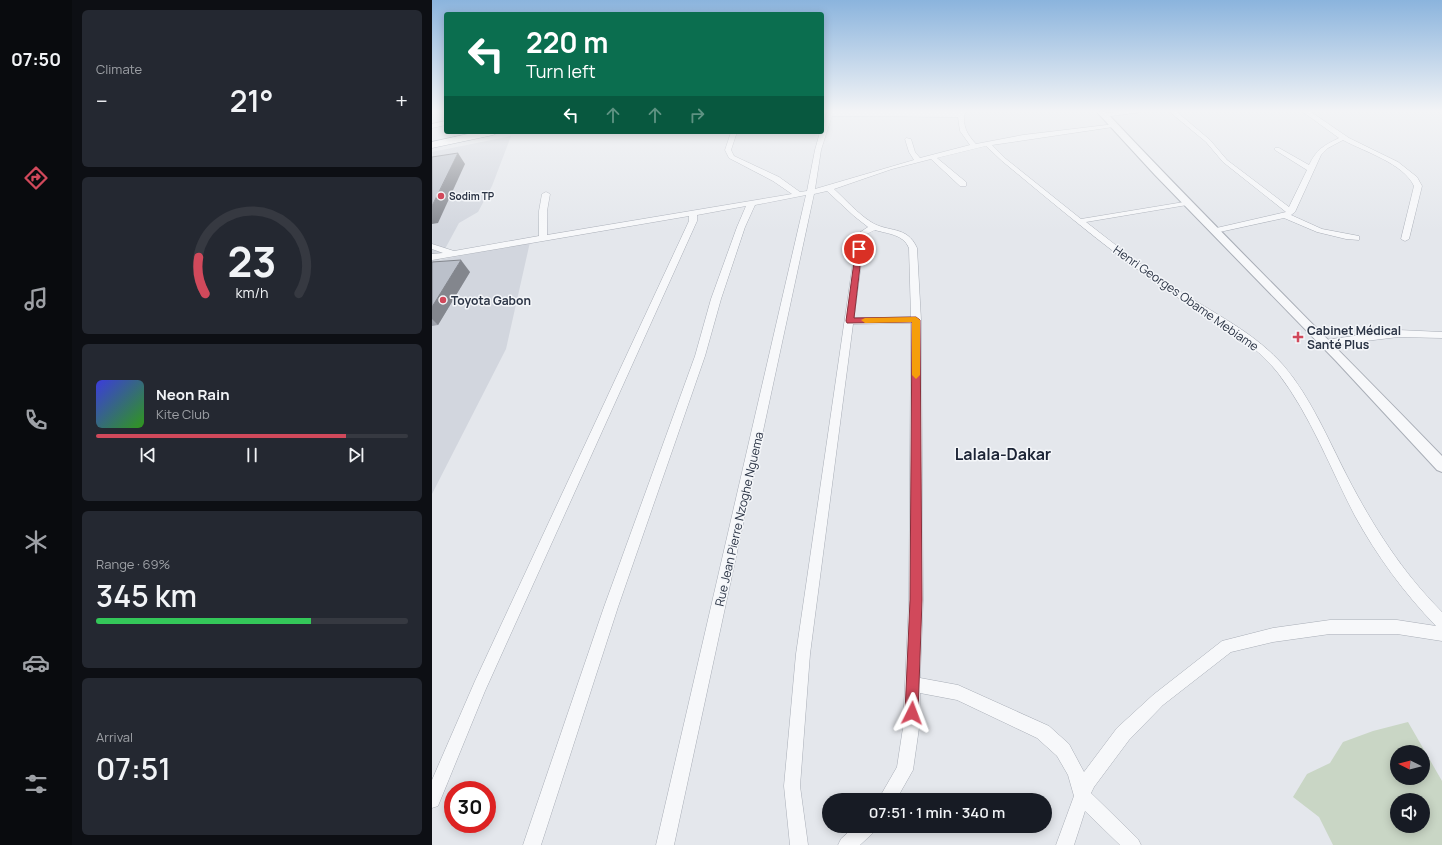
<!DOCTYPE html>
<html lang="en">
<head>
<meta charset="utf-8">
<style>
	body { margin:0; font-family:Manrope,sans-serif; background:#242831; color:#f1f3f6; height:100vh; display:flex; flex-direction:column; font-size:15px; white-space:nowrap }
	* { box-sizing:border-box; margin:0 }
	p { font-size:13px; color:#9ea1a6 }
	.icon { flex:none; width:22px; height:22px; fill:none; stroke:currentColor; stroke-width:2; stroke-linecap:round; stroke-linejoin:round }
	.map { position:relative; flex:1; overflow:hidden }
	.panel { display:flex; flex-direction:column; gap:10px; padding:10px; background:#0d0f14; width:360px }
	.panel>* { flex:none }
	.banner { position:absolute; left:12px; top:12px; width:380px; height:122px; border-radius:4px; box-shadow:0 2px 10px #0003; background:#0b6e4f; color:#fff; overflow:hidden }
	.needle { width:26px; rotate:276deg }
	.buttons { position:absolute; left:958px; top:745px; display:grid; gap:8px }
	.buttons a { display:grid; place-items:center; width:40px; height:40px; border-radius:50%; background:#171b24; box-shadow:0 2px 10px #0003; font-size:20px }
	.speed { position:absolute; left:12px; top:781px; display:flex; gap:8px; font-size:20px; font-weight:700; text-align:center }
	.speed>* { display:grid; place-content:center; width:52px; height:52px; border-radius:50%; background:#171b24; box-shadow:0 2px 10px #0003; line-height:1 }
	.speed .limit { border:6px solid #d22; background:#fff; color:#111 }
	.pin { position:absolute; display:grid; place-items:center; width:34px; height:34px; color:#fff; margin:-17px; border:2px solid #fff; border-radius:50%; box-shadow:0 1px 4px #0007 }
	.me { position:absolute; width:44px; margin:-22px; rotate:3deg; stroke-linejoin:round; filter:drop-shadow(0 0 3px #0008) }
	.turn { display:flex; align-items:center; gap:14px; height:84px; padding:0 16px; font-size:18px }
	.turn .icon { width:52px; height:52px; stroke-width:2.5 }
	.turn b { display:block; font-size:28px; line-height:34px }
	.lanes { display:flex; align-items:center; height:38px; padding:0 16px; background:#0003; justify-content:center; gap:20px; direction:ltr }
	.lanes .off { opacity:.35 }
	.big { font-size:30px; font-weight:600; line-height:1.1 }
	.panel .tile { flex:1; display:flex; flex-direction:column; justify-content:center; gap:6px; min-width:0; padding:0 14px; border-radius:6px; background:#242831 }
	.panel .dial { align-items:center; gap:0 }
	.dial svg { height:104px; overflow:visible; fill:none; stroke:#363941; stroke-width:7; stroke-linecap:round; text-anchor:middle }
	.dial text { fill:#f1f3f6; stroke:none }
	.song { display:flex; align-items:center; gap:12px }
	.cover { width:48px; height:48px; border-radius:6px; background:linear-gradient(135deg,hsl(240 70% 55%),hsl(110 70% 35%)) }
	.played { height:4px; border-radius:2px; background:linear-gradient(90deg,#d1495b 80%,#363941 80%) }
	.keys { display:flex; justify-content:space-around; direction:ltr }
	.heat { display:flex; justify-content:space-between; align-items:center; font-size:22px; direction:ltr }
	.charge { height:6px; border-radius:3px; background:linear-gradient(90deg,#34c759 69%,#363941 0) }
	.trip { position:absolute; left:390px; top:793px; width:230px; height:40px; border-radius:20px; background:#171b24; box-shadow:0 2px 10px #0003; font-weight:600; line-height:40px; text-align:center }
	main { display:flex; flex:1; min-height:0 }
	.tab-bar { display:flex; flex-direction:column; width:72px; justify-content:space-around; align-items:center; background:#090b0e; color:#9ea1a6 }
	.tab-bar .icon { width:28px; height:28px }
	.tab-bar .selected { color:#d1495b }
	.tab-bar b { font-size:18px; color:#f1f3f6 }
	.map>svg:first-child { display:block }
</style>
</head>
<body>
<main>
<nav class="tab-bar">
<b>07:50</b>
<svg class="icon selected" aria-label="directions" viewBox="0 0 24 24"><path d="M12 3l9 9-9 9-9-9zM9 14v-3h6M13 9l2 2-2 2"/></svg>
<svg class="icon" aria-label="music" viewBox="0 0 24 24"><path d="M9 18V5l10-2v13"/><circle cx="6" cy="18" r="3"/><circle cx="16" cy="16" r="3"/></svg>
<svg class="icon" aria-label="phone" viewBox="0 0 24 24"><path d="M5 4h4l2 5-3 2q2 4 5 5l2-3 5 2v4C11 20 4 13 5 4z"/></svg>
<svg class="icon" aria-label="climate" viewBox="0 0 24 24"><path d="M12 3v18M4 7l16 10M4 17L20 7"/></svg>
<svg class="icon" aria-label="car" viewBox="0 0 24 24"><path d="M5 17H2v-5l4-1 3-4h7l3 4 3 1v5h-3M9 17h6M6 11h13"/><circle cx="7" cy="17" r="2"/><circle cx="17" cy="17" r="2"/></svg>
<svg class="icon" aria-label="filters" viewBox="0 0 24 24"><path d="M4 7h16M4 17h16"/><circle cx="9" cy="7" r="2"/><circle cx="15" cy="17" r="2"/></svg>
</nav>
<section class="panel">
<div class="tile"><p>Climate</p>
<div class="heat"><a>−</a><b class="big">21°</b><a>+</a></div>
</div>
<div class="tile dial"><svg viewBox="0 0 100 80">
<path d="M14 69A42 42 0 1 1 86 69"/>
<path d="M14 69A42 42 0 0 1 9 41" stroke="#d1495b"/>
<text x="50" y="56" font-size="32" font-weight="700">23</text>
<text x="50" y="72" font-size="11">km/h</text>
</svg></div>
<div class="tile">
<div class="song"><i class="cover"></i><div><b>Neon Rain</b><p>Kite Club</p></div></div>
<div class="played"></div>
<div class="keys"><svg class="icon" aria-label="previous" viewBox="0 0 24 24"><path d="M18 5L8 12l10 7zM5 5v14"/></svg><svg class="icon" aria-label="pause" viewBox="0 0 24 24"><path d="M8 5v14M16 5v14"/></svg><svg class="icon" aria-label="next" viewBox="0 0 24 24"><path d="M6 5l10 7-10 7zM19 5v14"/></svg></div>
</div>
<div class="tile"><p>Range · 69%</p><b class="big">345 km</b><div class="charge"></div></div>
<div class="tile"><p>Arrival</p><b class="big">07:51</b></div>
</section>
<div class="map">
<svg width="1010" height="845" viewBox="0 0 1010 845">
	<rect width="100%" height="100%" fill="#e4e7ec"/>
	<polygon fill="#d2d6de" points="79,136 60,186 46,212 27,223 7,260 98,242 74,349 0,494 0,152"/>
	<path fill="#c9d6c5" fill-rule="evenodd" d="M976 722 1010 781V845H901L887 817 861 797 875 774 898 763 911 742 941 731ZM965 752H991V778H965ZM965 800H991V826H965Z"/>
	<g fill="none" stroke-linecap="round" stroke-linejoin="round">
		<defs>
			<g id="minor">
				<path d="M395 112H533C530 126 535 134 544 144L591 135 683 124V126L681 127 560 145 574 159 649 219 758 201 759 203 755 205 654 222C686 247 718 272 752 294 787 316 824 334 852 366 879 398 896 439 915 476 941 526 970 572 1010 612V641L965 634H898L841 642 799 652 731 705 697 740 662 787 659 793 706 839 709 845H688L653 811 642 845H624L642 796 636 775 625 756 605 738 525 700 488 693 487 728 481 770 464 800H446L465 767 471 728 477 600 479 323 421 324 378 654 368 786 376 845H358L352 786 364 654 423 249 427 233 436 227 422 216 395 191 382 194 242 845H224L374 195 323 205 313 227 289 299 273 356 186 607 109 845H91L172 607 263 356 279 299 305 227 314 206 265 215V221L53 691 6 806 0 808V780L43 681 257 221V216L0 260V254L11 253 0 249V244L22 251 107 236V211L110 194 114 192 118 194 115 211V235L360 194 341 181 297 158 293 150 299 132H305L299 150 302 156 347 177 368 192 375 191 383 150 388 132H390ZM400 116 526 117 528 131 538 145 488 158 483 152 479 139 474 138 473 139 477 152 482 160 383 189 389 150ZM554 146 570 161C620 202 670 245 723 282 764 312 814 333 846 373 879 416 898 468 923 516 945 556 972 593 1004 626L965 620H898L841 628 790 641 721 695 685 728 652 772 637 744 617 726 526 685 488 678 491 600 489 320 485 248C475 225 456 233 439 222 425 213 414 200 402 189L460 169 499 159 528 186H534V182L505 158ZM443 230C456 234 471 234 477 248L479 317 422 318 431 249 435 234Z"/>
				<polygon points="681,112 710,112 672,117 669,115"/>
				<path d="M738 112H745L778 140 795 160 857 207 875 170 843 150V148H847L877 165C885 149 891 146 907 138L871 112H879L917 138 966 162 985 177 990 186 977 239 973 241 969 239 982 186C971 163 933 152 911 140L896 148 889 155 863 212 859 215 890 229 927 236V240L914 239 885 232 852 218 783 233H780V229L854 212 791 162 774 142Z"/>
				<polygon points="14,121 14,125 0,128 0,124"/>
				<polygon points="966,330 1010,332 1010,338 966,337 893,346 888,343 893,340"/>
				<polygon points="423,826 445,826 442,832 428,845 406,845 409,839"/>
			</g>
			<path id="tertiary" d="M665 112H674C784 229 899 341 1010 456V472L1005 470 904 361 723 175Z"/>
			<polygon id="trunk" points="45,132 67,132 61,135 0,148 0,142"/>
		</defs>
		<use href="#minor" stroke="#a9aeb7" stroke-width="1"/>
		<use href="#tertiary" stroke="#a9aeb7" stroke-width="2"/>
		<use href="#trunk" stroke="#8b94a3" stroke-width="1"/>
		<use href="#minor" fill="#f7f8fa" fill-rule="evenodd"/>
		<use href="#tertiary" fill="#f7f8fa" fill-rule="evenodd"/>
		<use href="#trunk" fill="#fff" fill-rule="evenodd"/>
	</g>
	<polygon fill="#a1a5ae" points="0,262 38,272 6,325 0,326"/>
	<g fill="#83868d">
		<polygon points="26,153 33,164 6,223 0,224 0,206"/>
		<polygon points="29,260 38,272 6,325 0,319 0,307"/>
	</g>
	<g fill="#bbc0ca" stroke="#83868d">
		<polygon points="26,153 0,206 0,157"/>
		<polygon points="29,260 0,307 0,262"/>
	</g>
	<linearGradient id="sky" x2="0" y2="1"><stop stop-color="#8bb4dd"/><stop offset="0.48" stop-color="#f3f4f6"/><stop offset="1" stop-color="#f3f4f6" stop-opacity="0"/></linearGradient>
	<rect width="1010" height="231" fill="url(#sky)"/>
	<polygon fill="#d1495b" stroke="#882f3b" points="424,247 430,249 422,318 484,317 488,320 490,600 486,713 484,718 480,720 475,718 473,713 478,600 480,322 415,323 414,321"/>
	<polygon fill="#f59e0b" points="484,317 488,320 488,375 484,379 480,375 480,322 433,323 429,320 433,318"/>
	<g fill="#d1495b" stroke="#f4f6f9" stroke-width="1.5">
		<circle cx="9" cy="196" r="4"/>
		<circle cx="11" cy="300" r="4"/>
		<path d="M864 331h4v4h4v4h-4v4h-4v-4h-4v-4h4z"/>
	</g>
	<g text-anchor="middle" dominant-baseline="central" stroke-width="3" stroke-linejoin="round" paint-order="stroke">
		<g font-size="10" font-weight="bold" fill="#2b3445" stroke="#f4f6f9" text-anchor="start">
			<text x="17" y="196">Sodim TP</text>
		</g>
		<g font-size="12" fill="#2b3445" stroke="#f4f6f9">
			<text transform="translate(754 298) rotate(35)">Henri Georges Obame Mebiame</text>
			<text transform="translate(307 519) rotate(-77)">Rue Jean Pierre Nzoghe Nguema</text>
		</g>
		<g font-size="12" font-weight="bold" fill="#2b3445" stroke="#f4f6f9" text-anchor="start">
			<text x="19" y="300">Toyota Gabon</text>
			<text x="875" y="330">Cabinet Médical<tspan x="875" dy="14">Santé Plus</tspan></text>
		</g>
		<g font-size="16" font-weight="bold" fill="#1d2536" stroke="#f4f6f9">
			<text x="571" y="454">Lalala-Dakar</text>
		</g>
	</g>
</svg>
<div class="buttons">
<a><svg class="needle" viewBox="-14 -14 28 28"><path d="M0-13l5 13h-10z" fill="#e53935"/><path d="M0 13l5-13h-10z" fill="#9ea1a6"/></svg></a>
<a><svg class="icon" aria-label="sound" viewBox="0 0 24 24"><path d="M4 9h4l5-4v14l-5-4H4zM17 9q2 3 0 6"/></svg></a>
</div>
<div class="speed"><div class="limit">30</div></div>
<div class="pin" style="left:427px;top:249px;background:#d93025"><svg class="icon" aria-label="arrive" viewBox="0 0 24 24"><path d="M6 21V4h12l-3 4 3 4H6"/></svg></div>
<svg class="me" style="left:480px;top:713px" viewBox="-20 -20 40 40"><path d="M0-17L14 15 0 8-14 15z" fill="#d1495b" stroke="#fff" stroke-width="4"/></svg>
<div class="trip">07:51 · 1 min · 340 m</div>
<div class="banner">
<div class="turn"><svg class="icon" aria-label="left" viewBox="0 0 24 24"><path d="M17 20v-9H6M10 6l-5 5 5 5"/></svg><div><b>220 m</b>Turn left</div></div>
<div class="lanes"><svg class="icon" aria-label="left" viewBox="0 0 24 24"><path d="M17 20v-9H6M10 6l-5 5 5 5"/></svg><svg class="icon off" aria-label="ahead" viewBox="0 0 24 24"><path d="M12 20V5M6 11l6-6 6 6"/></svg><svg class="icon off" aria-label="ahead" viewBox="0 0 24 24"><path d="M12 20V5M6 11l6-6 6 6"/></svg><svg class="icon off" aria-label="right" viewBox="0 0 24 24"><path d="M7 20v-9h11M14 6l5 5-5 5"/></svg></div>
</div>
</div>
</main>
</body>
</html>
